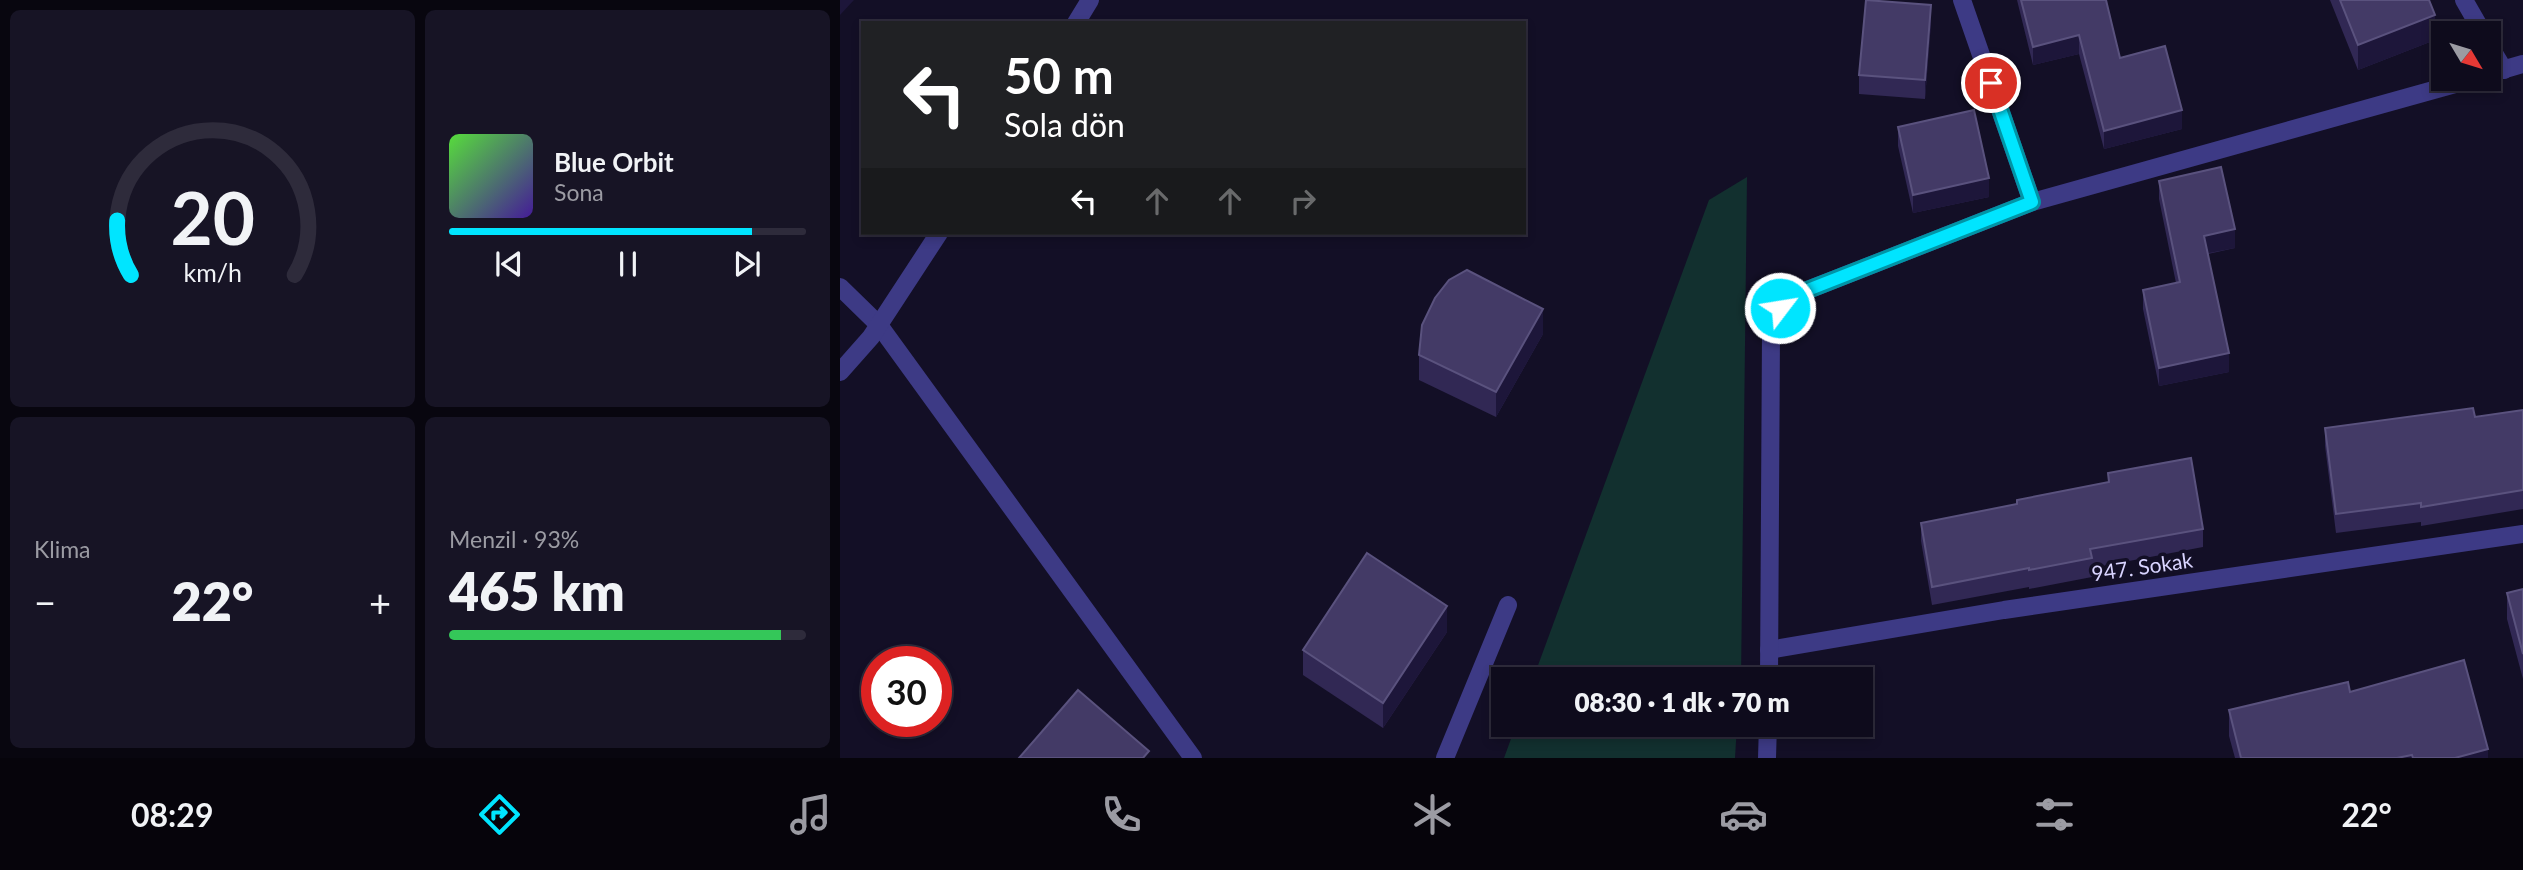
<!DOCTYPE html>
<html lang="tr">
<head>
<meta charset="utf-8">
<style>
	body { margin:0; font-family:Lato,sans-serif; background:#171425; color:#f1f3f6; height:100vh; display:flex; flex-direction:column; font-size:26px; white-space:nowrap }
	* { box-sizing:border-box; margin:0 }
	p { font-size:23px; color:#9b9ba3 }
	.icon { flex:none; width:38px; height:38px; fill:none; stroke:currentColor; stroke-width:2; stroke-linecap:round; stroke-linejoin:round }
	.map { position:relative; flex:1; overflow:hidden }
	.side { display:flex; flex-direction:column; gap:10px; padding:10px; background:#08060f; width:840px }
	.side>* { flex:none }
	.hud { position:absolute; left:21px; top:21px; width:665px; height:214px; border-radius:0px; box-shadow:0 4px 10px #0003,0 0 0 2px #2e2b3b; background:#202124; color:#fff; overflow:hidden }
	.needle { width:46px; rotate:128deg }
	.tools { position:absolute; left:1591px; top:21px; display:grid; gap:14px }
	.tools a { display:grid; place-items:center; width:70px; height:70px; border-radius:0px; background:#0e0b1c; box-shadow:0 4px 10px #0003,0 0 0 2px #2e2b3b; font-size:35px }
	.speed { position:absolute; left:21px; top:646px; display:flex; gap:14px; font-size:35px; font-weight:700; text-align:center }
	.speed>* { display:grid; place-content:center; width:91px; height:91px; border-radius:50%; background:#0e0b1c; box-shadow:0 4px 10px #0003,0 0 0 2px #2e2b3b; line-height:1 }
	.speed .limit { border:10px solid #d22; background:#fff; color:#111 }
	.pin { position:absolute; display:grid; place-items:center; width:60px; height:60px; color:#fff; margin:-30px; border:4px solid #fff; border-radius:50%; box-shadow:0 2px 7px #0007 }
	.me { position:absolute; width:77px; margin:-38px; rotate:59deg; stroke-linejoin:round; filter:drop-shadow(0 0 5px #0008) }
	.turn { display:flex; align-items:center; gap:24px; height:147px; padding:0 28px; font-size:32px }
	.turn .icon { width:91px; height:91px; stroke-width:2.5 }
	.turn b { display:block; font-size:49px; line-height:60px }
	.lanes { display:flex; align-items:center; height:66px; padding:0 28px; background:#0003; justify-content:center; gap:35px; direction:ltr }
	.lanes .off { opacity:.35 }
	.big { font-size:52px; font-weight:800; line-height:1.1 }
	.side .tile { flex:1; display:flex; flex-direction:column; justify-content:center; gap:10px; min-width:0; padding:0 24px; border-radius:10px; background:#171425 }
	.side .dial { align-items:center; gap:0 }
	.dial svg { height:182px; overflow:visible; fill:none; stroke:#2e2b3b; stroke-width:7; stroke-linecap:round; text-anchor:middle }
	.dial text { fill:#f1f3f6; stroke:none }
	.song { display:flex; align-items:center; gap:21px }
	.cover { width:84px; height:84px; border-radius:10px; background:linear-gradient(135deg,hsl(110 70% 55%),hsl(260 70% 35%)) }
	.played { height:7px; border-radius:4px; background:linear-gradient(90deg,#00e5ff 85%,#2e2b3b 85%) }
	.keys { display:flex; justify-content:space-around; direction:ltr }
	.heat { display:flex; justify-content:space-between; align-items:center; font-size:38px; direction:ltr }
	.charge { height:10px; border-radius:5px; background:linear-gradient(90deg,#34c759 93%,#2e2b3b 0) }
	.side .tiles { flex:1; display:grid; gap:10px; grid-template-columns:repeat(2,1fr) }
	.trip { position:absolute; left:651px; top:667px; width:382px; height:70px; border-radius:0px; background:#0e0b1c; box-shadow:0 4px 10px #0003,0 0 0 2px #2e2b3b; font-weight:800; line-height:70px; text-align:center }
	.dock { display:flex; height:112px; justify-content:space-around; align-items:center; background:#06040b; color:#9b9ba3 }
	.dock .icon { width:49px; height:49px }
	.dock .current { color:#00e5ff }
	.dock b { font-size:32px; color:#f1f3f6 }
	main { display:flex; flex:1; min-height:0 }
	.map>svg:first-child { display:block }
</style>
</head>
<body>
<main>
<section class="side">
<div class="tiles">
<div class="tile dial"><svg viewBox="0 0 100 80">
<path d="M14 69A42 42 0 1 1 86 69"/>
<path d="M14 69A42 42 0 0 1 8 45" stroke="#00e5ff"/>
<text x="50" y="56" font-size="32" font-weight="700">20</text>
<text x="50" y="72" font-size="11">km/h</text>
</svg></div>
<div class="tile">
<div class="song"><i class="cover"></i><div><b>Blue Orbit</b><p>Sona</p></div></div>
<div class="played"></div>
<div class="keys"><svg class="icon" aria-label="previous" viewBox="0 0 24 24"><path d="M18 5L8 12l10 7zM5 5v14"/></svg><svg class="icon" aria-label="pause" viewBox="0 0 24 24"><path d="M8 5v14M16 5v14"/></svg><svg class="icon" aria-label="next" viewBox="0 0 24 24"><path d="M6 5l10 7-10 7zM19 5v14"/></svg></div>
</div>
<div class="tile"><p>Klima</p>
<div class="heat"><a>−</a><b class="big">22°</b><a>+</a></div>
</div>
<div class="tile"><p>Menzil · 93%</p><b class="big">465 km</b><div class="charge"></div></div>
</div>
</section>
<div class="map">
<svg width="1683" height="758" viewBox="0 0 1683 758">
	<rect width="100%" height="100%" fill="#130f26"/>
	<g fill="#12302f">
		<polygon points="907,177 901,679 693,679 869,200"/>
		<polygon points="676,725 676,724 897,725 895,758 664,758"/>
	</g>
	<g fill="none" stroke-linecap="round" stroke-linejoin="round">
		<g stroke="#3d3a85" stroke-width="18">
			<polyline points="1122,0 1192,202"/>
			<polyline points="1624,0 1643,33"/>
			<polyline points="236,23 250,0"/>
			<polyline points="1648,43 1664,70"/>
			<polyline points="1648,74 1683,64"/>
			<polyline points="0,287 39,325 353,758"/>
			<polyline points="0,372 31,337 99,233"/>
			<polyline points="929,650 1164,610 1683,534"/>
			<polyline points="929,679 931,331 940,308 960,293 1192,202 1633,79"/>
			<polyline points="605,758 668,605"/>
			<polyline points="927,758 928,724"/>
		</g>
	</g>
	<g fill="#312854">
		<polygon points="1177,0 1266,0 1280,58 1342,129 1264,149 1239,54 1193,65"/>
		<polygon points="1490,0 1589,0 1595,40 1518,70"/>
		<polygon points="1091,23 1085,99 1019,94 1019,75"/>
		<polygon points="1058,127 1149,197 1073,213 1058,146"/>
		<polygon points="1319,181 1395,248 1368,254 1389,372 1319,386 1303,309 1303,290 1336,283 1319,199"/>
		<polygon points="703,334 656,417 579,380 579,355"/>
		<polygon points="1683,410 1683,509 1581,526 1581,522 1496,533 1485,446 1485,428 1635,417"/>
		<polygon points="1268,473 1363,529 1363,547 1252,568 1252,577 1189,589 1189,587 1092,605 1081,541 1081,523 1177,505 1177,500 1268,482"/>
		<polygon points="1683,589 1683,679 1667,619 1667,593"/>
		<polygon points="607,632 543,728 463,675 463,650"/>
		<polygon points="1510,692 1648,758 1395,758 1389,736 1389,710"/>
	</g>
	<g fill="#1d163a">
		<polygon points="0,0 14,0 0,15"/>
		<polygon points="1091,5 1091,23 1085,99 1085,80"/>
		<polygon points="1595,15 1595,40 1518,70 1518,45"/>
		<polygon points="1239,35 1239,54 1193,65 1193,47"/>
		<polygon points="1342,110 1342,129 1264,149 1264,131"/>
		<polygon points="1149,178 1149,197 1073,213 1073,195"/>
		<polygon points="1395,229 1395,248 1364,254 1364,236"/>
		<polygon points="703,309 703,334 656,417 656,392"/>
		<polygon points="1389,353 1389,372 1319,386 1319,368"/>
		<polygon points="607,606 607,632 543,728 543,703"/>
		<polygon points="1648,749 1648,758 1615,758"/>
		<polygon points="1572,755 1572,758 1557,758"/>
	</g>
	<g fill="#433a66" stroke="#5a527e" stroke-width="2">
		<polygon points="1026,0 1091,5 1085,80 1019,75"/>
		<polygon points="1181,0 1266,0 1280,58 1325,46 1342,110 1264,131 1239,35 1193,47"/>
		<polygon points="1500,0 1589,0 1595,15 1518,45"/>
		<polygon points="1134,110 1149,178 1073,195 1058,127"/>
		<polygon points="1381,167 1395,229 1364,236 1389,353 1319,368 1303,290 1340,282 1319,181"/>
		<polygon points="627,270 703,309 656,392 579,355 582,325 595,298 609,280"/>
		<polygon points="1633,408 1635,417 1683,410 1683,490 1581,507 1581,503 1496,514 1485,428"/>
		<polygon points="1351,458 1363,529 1250,549 1252,558 1189,570 1189,568 1092,587 1081,523 1177,504 1177,500 1269,482 1268,473"/>
		<polygon points="527,553 607,606 543,703 463,650"/>
		<polygon points="1683,589 1683,654 1667,593"/>
		<polygon points="1624,660 1648,749 1615,758 1573,758 1572,755 1557,758 1401,758 1389,710 1508,682 1510,692"/>
		<polygon points="238,690 309,751 303,758 179,758"/>
	</g>
	<g fill="none" stroke-linecap="round" stroke-linejoin="round">
		<defs>
			<polyline id="route" points="940,308 960,293 1192,202 1151,83"/>
		</defs>
		<use href="#route" stroke="#0095a6" stroke-width="18"/>
		<use href="#route" stroke="#00e5ff" stroke-width="12"/>
	</g>
	<g text-anchor="middle" dominant-baseline="central" stroke-width="7" stroke-linejoin="round" paint-order="stroke">
		<g font-size="21" fill="#d9d4ff" stroke="#130f26">
			<text transform="translate(1302 566) rotate(-8)">947. Sokak</text>
		</g>
	</g>
</svg>
<div class="tools">
<a><svg class="needle" viewBox="-14 -14 28 28"><path d="M0-13l5 13h-10z" fill="#e53935"/><path d="M0 13l5-13h-10z" fill="#9b9ba3"/></svg></a>
</div>
<div class="speed"><div class="limit">30</div></div>
<div class="pin" style="left:1151px;top:83px;background:#d93025"><svg class="icon" aria-label="arrive" viewBox="0 0 24 24"><path d="M6 21V4h12l-3 4 3 4H6"/></svg></div>
<svg class="me" style="left:940px;top:308px" viewBox="-20 -20 40 40"><circle r="17" fill="#00e5ff" stroke="#fff" stroke-width="3"/><path d="M0-11L8 9 0 5-8 9z" fill="#fff"/></svg>
<div class="trip">08:30 · 1 dk · 70 m</div>
<div class="hud">
<div class="turn"><svg class="icon" aria-label="left" viewBox="0 0 24 24"><path d="M17 20v-9H6M10 6l-5 5 5 5"/></svg><div><b>50 m</b>Sola dön</div></div>
<div class="lanes"><svg class="icon" aria-label="left" viewBox="0 0 24 24"><path d="M17 20v-9H6M10 6l-5 5 5 5"/></svg><svg class="icon off" aria-label="ahead" viewBox="0 0 24 24"><path d="M12 20V5M6 11l6-6 6 6"/></svg><svg class="icon off" aria-label="ahead" viewBox="0 0 24 24"><path d="M12 20V5M6 11l6-6 6 6"/></svg><svg class="icon off" aria-label="right" viewBox="0 0 24 24"><path d="M7 20v-9h11M14 6l5 5-5 5"/></svg></div>
</div>
</div>
</main>
<nav class="dock">
<b>08:29</b>
<svg class="icon current" aria-label="directions" viewBox="0 0 24 24"><path d="M12 3l9 9-9 9-9-9zM9 14v-3h6M13 9l2 2-2 2"/></svg>
<svg class="icon" aria-label="music" viewBox="0 0 24 24"><path d="M9 18V5l10-2v13"/><circle cx="6" cy="18" r="3"/><circle cx="16" cy="16" r="3"/></svg>
<svg class="icon" aria-label="phone" viewBox="0 0 24 24"><path d="M5 4h4l2 5-3 2q2 4 5 5l2-3 5 2v4C11 20 4 13 5 4z"/></svg>
<svg class="icon" aria-label="climate" viewBox="0 0 24 24"><path d="M12 3v18M4 7l16 10M4 17L20 7"/></svg>
<svg class="icon" aria-label="car" viewBox="0 0 24 24"><path d="M5 17H2v-5l4-1 3-4h7l3 4 3 1v5h-3M9 17h6M6 11h13"/><circle cx="7" cy="17" r="2"/><circle cx="17" cy="17" r="2"/></svg>
<svg class="icon" aria-label="filters" viewBox="0 0 24 24"><path d="M4 7h16M4 17h16"/><circle cx="9" cy="7" r="2"/><circle cx="15" cy="17" r="2"/></svg>
<b>22°</b>
</nav>
</body>
</html>
